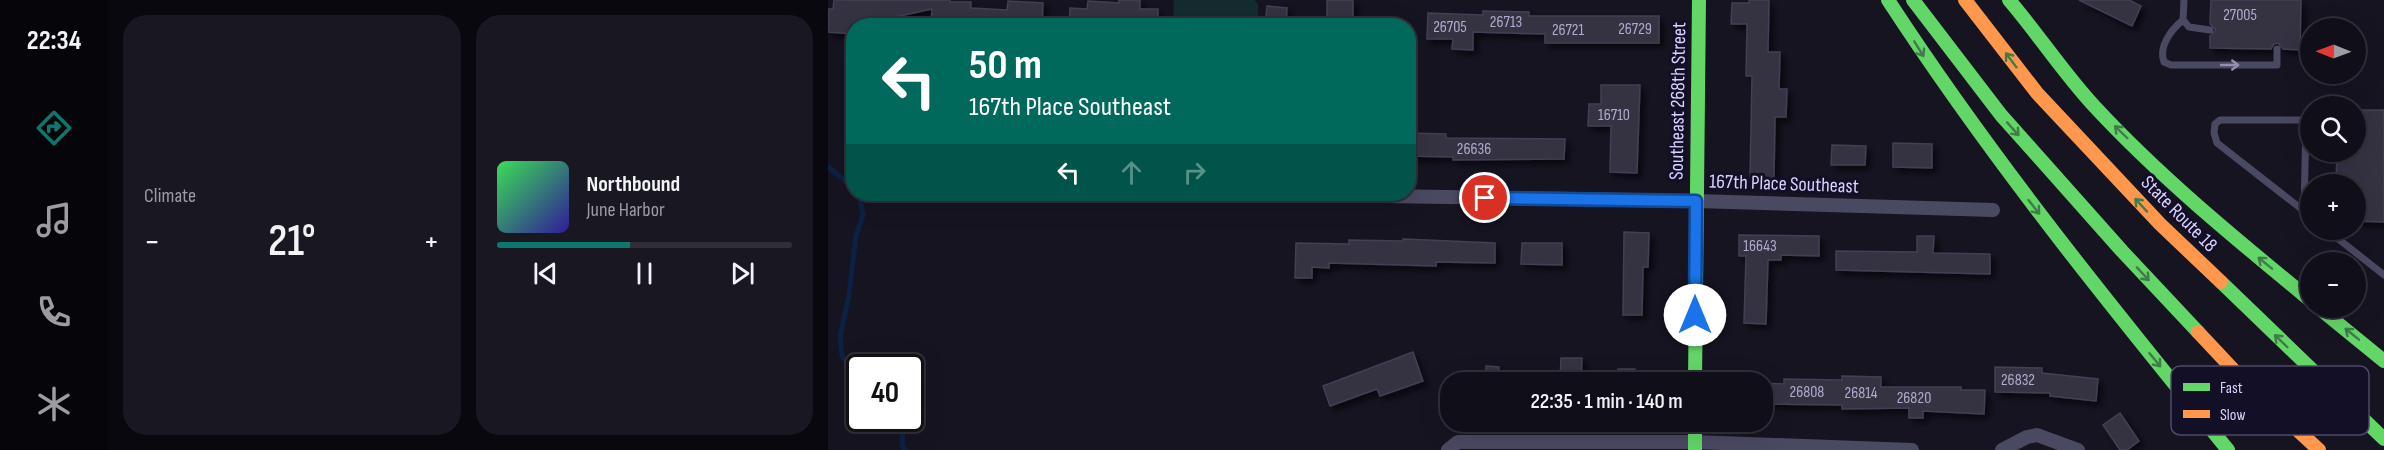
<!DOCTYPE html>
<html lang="en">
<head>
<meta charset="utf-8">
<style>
	body { margin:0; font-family:"Sofia Sans Condensed",sans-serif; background:#191822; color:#f1f3f6; height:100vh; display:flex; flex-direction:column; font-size:22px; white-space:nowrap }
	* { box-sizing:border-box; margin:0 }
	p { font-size:20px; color:#9c9ca2 }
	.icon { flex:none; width:33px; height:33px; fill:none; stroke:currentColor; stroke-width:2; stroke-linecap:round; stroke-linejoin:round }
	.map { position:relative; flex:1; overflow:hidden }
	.sheet { display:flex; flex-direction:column; gap:15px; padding:15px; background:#09080e; width:720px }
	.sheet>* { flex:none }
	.guide { position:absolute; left:18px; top:18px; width:570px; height:183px; border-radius:24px; box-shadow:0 6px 24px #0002,0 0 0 2px #302f38; background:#00695c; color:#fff; overflow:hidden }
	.needle { width:39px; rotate:271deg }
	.fabs { position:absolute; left:1472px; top:18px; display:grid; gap:12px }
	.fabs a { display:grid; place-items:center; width:66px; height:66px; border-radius:50%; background:#100f19; box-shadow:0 6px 24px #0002,0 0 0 2px #302f38; font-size:30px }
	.speed { position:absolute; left:18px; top:354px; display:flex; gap:12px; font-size:30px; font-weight:700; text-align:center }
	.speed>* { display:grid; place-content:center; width:78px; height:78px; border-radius:50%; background:#100f19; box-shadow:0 6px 24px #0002,0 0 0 2px #302f38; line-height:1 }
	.speed .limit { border:3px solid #111; border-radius:9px; background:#fff; color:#111 }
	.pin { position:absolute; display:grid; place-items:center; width:51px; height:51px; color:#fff; margin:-26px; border:3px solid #fff; border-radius:50%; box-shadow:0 2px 6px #0007 }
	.me { position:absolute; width:66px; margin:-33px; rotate:0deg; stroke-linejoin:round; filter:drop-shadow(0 0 4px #0008) }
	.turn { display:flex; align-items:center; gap:21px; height:126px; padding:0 24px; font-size:27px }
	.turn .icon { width:78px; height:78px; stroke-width:2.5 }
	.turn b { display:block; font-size:42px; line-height:51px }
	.lanes { display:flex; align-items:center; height:57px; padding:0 24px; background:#0003; justify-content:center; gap:30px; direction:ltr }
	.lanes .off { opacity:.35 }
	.big { font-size:45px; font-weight:600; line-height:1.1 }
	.sheet .tile { flex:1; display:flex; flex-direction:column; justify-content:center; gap:9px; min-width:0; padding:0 21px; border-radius:24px; background:#191822 }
	.song { display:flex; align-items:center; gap:18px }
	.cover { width:72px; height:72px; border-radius:9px; background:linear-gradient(135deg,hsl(130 70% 55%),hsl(250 70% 35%)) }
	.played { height:6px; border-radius:3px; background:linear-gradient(90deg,#0f766e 45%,#302f38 45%) }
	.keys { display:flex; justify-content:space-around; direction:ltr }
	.heat { display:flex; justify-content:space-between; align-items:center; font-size:33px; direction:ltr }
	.sheet .tiles { flex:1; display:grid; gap:15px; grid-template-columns:repeat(2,1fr) }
	.trip { position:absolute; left:612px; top:372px; width:333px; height:60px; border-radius:24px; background:#100f19; box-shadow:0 6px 24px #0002,0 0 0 2px #302f38; font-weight:600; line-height:60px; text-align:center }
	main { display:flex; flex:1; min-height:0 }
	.tab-bar { display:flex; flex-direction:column; width:108px; justify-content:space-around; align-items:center; background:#06060a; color:#9c9ca2 }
	.tab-bar .icon { width:42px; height:42px }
	.tab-bar .current { color:#0f766e }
	.tab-bar b { font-size:27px; color:#f1f3f6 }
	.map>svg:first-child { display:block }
</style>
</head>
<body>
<main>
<nav class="tab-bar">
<b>22:34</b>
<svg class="icon current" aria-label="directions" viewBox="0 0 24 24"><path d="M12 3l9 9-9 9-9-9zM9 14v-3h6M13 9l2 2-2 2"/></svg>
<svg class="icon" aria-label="music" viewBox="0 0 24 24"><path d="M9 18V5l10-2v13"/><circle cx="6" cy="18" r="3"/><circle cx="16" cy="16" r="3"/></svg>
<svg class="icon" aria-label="phone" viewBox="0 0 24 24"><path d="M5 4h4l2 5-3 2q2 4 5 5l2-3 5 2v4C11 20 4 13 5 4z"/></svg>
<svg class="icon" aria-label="climate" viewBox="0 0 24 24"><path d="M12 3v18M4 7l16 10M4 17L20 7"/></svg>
</nav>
<section class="sheet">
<div class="tiles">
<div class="tile"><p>Climate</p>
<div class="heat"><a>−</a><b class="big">21°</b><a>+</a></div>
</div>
<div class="tile">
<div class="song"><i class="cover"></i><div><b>Northbound</b><p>June Harbor</p></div></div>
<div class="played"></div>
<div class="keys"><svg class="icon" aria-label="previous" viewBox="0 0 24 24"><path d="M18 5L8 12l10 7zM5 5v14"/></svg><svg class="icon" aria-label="pause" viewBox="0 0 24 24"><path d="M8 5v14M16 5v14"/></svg><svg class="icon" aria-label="next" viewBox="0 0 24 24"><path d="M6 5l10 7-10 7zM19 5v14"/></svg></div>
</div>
</div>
</section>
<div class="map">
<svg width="1556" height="450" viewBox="0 0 1556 450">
	<defs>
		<filter id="shadow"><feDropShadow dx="4.5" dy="4.5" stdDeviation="3" flood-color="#0009"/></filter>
	</defs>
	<rect width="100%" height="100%" fill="#161421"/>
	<polygon fill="#132c2d" points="346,0 426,0 430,4 430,25 345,25"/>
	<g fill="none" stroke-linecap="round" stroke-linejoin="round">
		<g stroke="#0d2144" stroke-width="5">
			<polyline points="0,167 26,188"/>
			<polyline points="31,194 35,215 28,235 21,295 12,336 14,356 32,381"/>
			<polyline points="71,418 75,427 74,446 77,450"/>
		</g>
	</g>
	<g fill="#343243" stroke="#433f54" stroke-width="1.5" filter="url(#shadow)">
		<polygon points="6,0 122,0 122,2 143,2 143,8 179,10 180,1 215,3 214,26 103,26 104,9 39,23 39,26 26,26 26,34 0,32 0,9 5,9"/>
		<polygon points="291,0 312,0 312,9 330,9 330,26 241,26 242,8 259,9 260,1 291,3"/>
		<rect x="499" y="0" width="26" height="26"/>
		<polygon points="921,0 941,0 940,52 952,52 951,89 959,89 958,117 947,117 946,178 922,177 924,76 918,76 919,24 903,24 904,3 921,3"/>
		<polygon points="1251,0 1301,0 1313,6 1304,26"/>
		<polygon points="1383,0 1473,0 1472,50 1455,49 1450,43 1446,44 1443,49 1382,48 1382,36 1388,30 1382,24"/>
		<polygon points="439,6 459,8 458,26 437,26"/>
		<polygon points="655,11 701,12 701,16 831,16 831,43 717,43 717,34 645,32 645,50 624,49 625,39 599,39 600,13 655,15"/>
		<polygon points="773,85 812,85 809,173 782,172 783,126 760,126 761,104 773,104"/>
		<polygon points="1527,110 1556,110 1556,222 1527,221 1527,184 1508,184 1509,152 1527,152"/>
		<polygon points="580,133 618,134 618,138 737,139 736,159 625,160 625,157 580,156"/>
		<polygon points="1065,143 1104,144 1104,168 1065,167"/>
		<polygon points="1004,145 1038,146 1037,165 1003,165"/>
		<polygon points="796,232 821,233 820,267 815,267 814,315 795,315"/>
		<polygon points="911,235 991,236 991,256 953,255 953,260 940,260 938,324 916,323 918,256 911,256"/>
		<polygon points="1089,236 1106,236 1105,253 1162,254 1162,274 1008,270 1008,251 1089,252"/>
		<polygon points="575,239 667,243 667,263 608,262 608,266 501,263 501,268 484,267 484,278 467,278 468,243 521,244 521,240 575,241"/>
		<polygon points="694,243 734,243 734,265 693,264"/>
		<polygon points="585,352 595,381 552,396 549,389 502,406 495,386"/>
		<polygon points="733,358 754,358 753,382 732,382"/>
		<polygon points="658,366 671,367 670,382 658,382"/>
		<polygon points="1167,367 1214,368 1214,373 1270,379 1268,401 1222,396 1222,393 1167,392"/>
		<rect x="790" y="369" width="17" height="13"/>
		<polygon points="1014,376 1053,377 1053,387 1133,387 1133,390 1157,390 1156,414 1095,411 1095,418 1081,418 1081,408 1014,409 1014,405 934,404 934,383 956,384 956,379 1014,380"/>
		<polygon points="1292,413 1311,441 1299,450 1292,450 1275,425"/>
	</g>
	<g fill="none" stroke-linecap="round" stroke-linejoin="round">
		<g stroke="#4a4962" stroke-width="7">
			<polyline points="1355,20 1356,0"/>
			<path d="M1382 30 1361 27 1355 20C1344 29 1330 46 1336 62L1343 65H1449V49"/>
			<polyline points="1476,211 1478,120 1392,120 1387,124 1386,133 1389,143 1476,211 1482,216"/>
			<polyline points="1499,230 1556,275"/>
		</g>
		<g stroke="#4a4962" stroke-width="14">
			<polyline points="493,195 868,201 1165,210"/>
			<polyline points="620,450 630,442 867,442 1084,450"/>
			<polyline points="1174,450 1199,437 1209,435 1250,450"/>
		</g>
		<g stroke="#63d668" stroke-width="14">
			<path d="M1060 0C1163 158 1281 304 1400 450"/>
			<polyline points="1085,0 1173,115 1294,251 1370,332"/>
			<path d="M1181 0C1211 35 1236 74 1267 107 1333 178 1408 239 1482 300"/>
			<polyline points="1393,282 1556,439"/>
			<polyline points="1491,308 1556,361"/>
			<polyline points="867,382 871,0"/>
			<polyline points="867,422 867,450"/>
		</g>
		<g stroke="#ff974d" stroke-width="14">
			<polyline points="1137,0 1209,93 1332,224 1393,282"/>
			<polyline points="1370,332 1415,380 1491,450"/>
		</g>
	</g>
	<defs><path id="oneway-shaft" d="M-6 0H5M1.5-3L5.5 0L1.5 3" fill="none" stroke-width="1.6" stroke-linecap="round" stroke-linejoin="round" transform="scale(1.5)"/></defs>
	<g stroke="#3f7c4a">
		<use href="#oneway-shaft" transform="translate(1091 49) rotate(58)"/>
		<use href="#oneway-shaft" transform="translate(1183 60) rotate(-127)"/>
		<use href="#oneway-shaft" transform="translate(1185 129) rotate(48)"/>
		<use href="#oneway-shaft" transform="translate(1293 132) rotate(-136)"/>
		<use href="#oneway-shaft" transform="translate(1313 205) rotate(-133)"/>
		<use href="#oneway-shaft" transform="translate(1206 207) rotate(52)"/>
		<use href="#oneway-shaft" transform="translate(1437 263) rotate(-141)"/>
		<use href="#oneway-shaft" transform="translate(1315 274) rotate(47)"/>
		<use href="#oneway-shaft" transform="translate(1524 334) rotate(-141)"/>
		<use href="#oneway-shaft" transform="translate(1453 341) rotate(-136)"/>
		<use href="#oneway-shaft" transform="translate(1327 360) rotate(51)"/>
	</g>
	<use stroke="#928eb0" href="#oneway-shaft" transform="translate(1402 65)"/>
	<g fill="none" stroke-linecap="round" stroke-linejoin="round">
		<defs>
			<polyline id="route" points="657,198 868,201 867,315"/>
		</defs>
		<use href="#route" stroke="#114b97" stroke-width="15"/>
		<use href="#route" stroke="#1a73e8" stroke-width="10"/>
	</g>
	<g text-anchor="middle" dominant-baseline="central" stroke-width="6" stroke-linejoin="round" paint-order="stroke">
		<g font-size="16" fill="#b0acd0">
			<text x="1412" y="15">27005</text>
			<text x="678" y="22">26713</text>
			<text x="622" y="27">26705</text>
			<text x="807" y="29">26729</text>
			<text x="740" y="30">26721</text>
			<text x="786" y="115">16710</text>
			<text x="646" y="149">26636</text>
			<text x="932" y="246">16643</text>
			<text x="1190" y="380">26832</text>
			<text x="979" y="392">26808</text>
			<text x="1033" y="393">26814</text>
			<text x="1086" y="398">26820</text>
		</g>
		<g font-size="20" fill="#d9d4ff" stroke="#130f26">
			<text transform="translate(850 101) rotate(-89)">Southeast 268th Street</text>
			<text transform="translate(956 184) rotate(2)">167th Place Southeast</text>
			<text transform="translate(1351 214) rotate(45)">State Route 18</text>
		</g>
	</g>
	<rect x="1343" y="366" width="198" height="69" rx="9" fill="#130f26" stroke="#4e4a67" stroke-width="1.5"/>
	<rect x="1355" y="383" width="27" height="8" fill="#63d668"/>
	<rect x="1355" y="410" width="27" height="8" fill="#ff974d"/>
	<g font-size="16" fill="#d9d4ff">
		<text x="1392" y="393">Fast</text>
		<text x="1392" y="420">Slow</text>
	</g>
</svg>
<div class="fabs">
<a><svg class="needle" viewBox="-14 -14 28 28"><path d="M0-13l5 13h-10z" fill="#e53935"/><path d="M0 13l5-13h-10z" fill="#9c9ca2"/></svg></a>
<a><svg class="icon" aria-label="search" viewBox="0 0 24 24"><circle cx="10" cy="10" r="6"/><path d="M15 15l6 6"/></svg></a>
<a>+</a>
<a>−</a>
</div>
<div class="speed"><div class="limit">40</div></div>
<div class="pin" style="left:657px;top:198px;background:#d93025"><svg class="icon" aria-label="arrive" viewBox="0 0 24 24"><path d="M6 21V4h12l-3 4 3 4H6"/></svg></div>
<svg class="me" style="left:867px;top:315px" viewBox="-20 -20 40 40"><circle r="19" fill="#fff"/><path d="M0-13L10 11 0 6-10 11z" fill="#1a73e8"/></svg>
<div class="trip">22:35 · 1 min · 140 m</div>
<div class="guide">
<div class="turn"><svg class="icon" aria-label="left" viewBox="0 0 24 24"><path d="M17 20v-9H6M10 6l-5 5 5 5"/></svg><div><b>50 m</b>167th Place Southeast</div></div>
<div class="lanes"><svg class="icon" aria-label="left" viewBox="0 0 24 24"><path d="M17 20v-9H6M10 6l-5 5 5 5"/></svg><svg class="icon off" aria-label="ahead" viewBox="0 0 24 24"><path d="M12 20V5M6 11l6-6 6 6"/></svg><svg class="icon off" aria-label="right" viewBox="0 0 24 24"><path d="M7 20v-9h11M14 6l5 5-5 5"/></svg></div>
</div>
</div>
</main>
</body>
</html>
